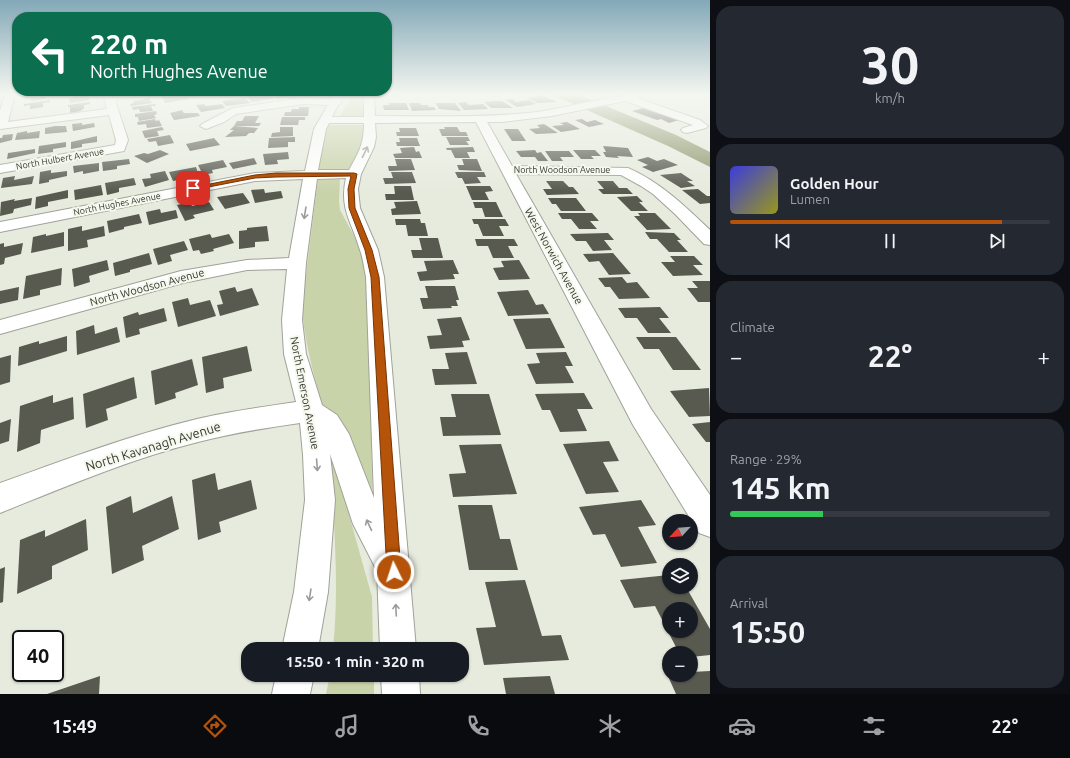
<!DOCTYPE html>
<html lang="en">
<head>
<meta charset="utf-8">
<style>
	body { margin:0; font-family:Ubuntu,sans-serif; background:#242831; color:#f1f3f6; height:100vh; display:flex; flex-direction:column; font-size:15px; white-space:nowrap }
	* { box-sizing:border-box; margin:0 }
	p { font-size:13px; color:#9ea1a6 }
	.icon { flex:none; width:22px; height:22px; fill:none; stroke:currentColor; stroke-width:2; stroke-linecap:round; stroke-linejoin:round }
	.map { position:relative; flex:1; overflow:hidden }
	.drawer { display:flex; flex-direction:column; gap:6px; padding:6px; background:#0d0f14; width:360px }
	.drawer>* { flex:none }
	.hud { position:absolute; left:12px; top:12px; width:380px; height:84px; border-radius:16px; box-shadow:0 1px 3px #0004; background:#0b6e4f; color:#fff; overflow:hidden }
	.needle { width:26px; rotate:244deg }
	.tools { position:absolute; left:662px; top:514px; display:grid; gap:8px }
	.tools a { display:grid; place-items:center; width:36px; height:36px; border-radius:50%; background:#171b24; box-shadow:0 1px 3px #0004; font-size:20px }
	.speed { position:absolute; left:12px; top:630px; display:flex; gap:8px; font-size:20px; font-weight:700; text-align:center }
	.speed>* { display:grid; place-content:center; width:52px; height:52px; border-radius:50%; background:#171b24; box-shadow:0 1px 3px #0004; line-height:1 }
	.speed .limit { border:2px solid #111; border-radius:6px; background:#fff; color:#111 }
	.pin { position:absolute; display:grid; place-items:center; width:34px; height:34px; color:#fff; margin:-17px; border-radius:8px; box-shadow:0 2px 6px #0006 }
	.me { position:absolute; width:44px; margin:-22px; rotate:356deg; stroke-linejoin:round; filter:drop-shadow(0 0 3px #0008) }
	.turn { display:flex; align-items:center; gap:14px; height:84px; padding:0 12px; font-size:18px }
	.turn .icon { width:52px; height:52px; stroke-width:2.5 }
	.turn b { display:block; font-size:28px; line-height:34px }
	.big { font-size:30px; font-weight:700; line-height:1.1 }
	.drawer .tile { flex:1; display:flex; flex-direction:column; justify-content:center; gap:6px; min-width:0; padding:0 14px; border-radius:16px; background:#242831 }
	.drawer .dial { align-items:center; gap:0 }
	.dial b { font-size:52px; line-height:1 }
	.song { display:flex; align-items:center; gap:12px }
	.cover { width:48px; height:48px; border-radius:6px; background:linear-gradient(135deg,hsl(240 70% 55%),hsl(60 70% 35%)) }
	.played { height:4px; border-radius:2px; background:linear-gradient(90deg,#b45309 85%,#363941 85%) }
	.keys { display:flex; justify-content:space-around; direction:ltr }
	.heat { display:flex; justify-content:space-between; align-items:center; font-size:22px; direction:ltr }
	.charge { height:6px; border-radius:3px; background:linear-gradient(90deg,#34c759 29%,#363941 0) }
	.trip { position:absolute; left:241px; top:642px; width:228px; height:40px; border-radius:16px; background:#171b24; box-shadow:0 1px 3px #0004; font-weight:700; line-height:40px; text-align:center }
	.tabs { display:flex; height:64px; justify-content:space-around; align-items:center; background:#090b0e; color:#9ea1a6 }
	.tabs .icon { width:28px; height:28px }
	.tabs .on { color:#b45309 }
	.tabs b { font-size:18px; color:#f1f3f6 }
	main { display:flex; flex:1; min-height:0 }
	.map>svg:first-child { display:block }
</style>
</head>
<body>
<main>
<div class="map">
<svg width="710" height="694" viewBox="0 0 710 694">
	<rect width="100%" height="100%" fill="#e7ebde"/>
	<g fill="#c9d3aa">
		<polygon points="349,94 364,94 363,116 340,116 349,102"/>
		<polygon points="329,125 364,125 363,144 350,169 319,169 325,132"/>
		<path d="M318 179H340L339 201 340 210 358 243 365 270 368 314 373 516 342 423 333 412 322 404C313 372 304 340 302 306Z"/>
		<path d="M329 443 372 597 373 649H333C340 581 333 512 329 443Z"/>
		<polygon points="330,675 374,675 374,694 326,694"/>
	</g>
	<polygon fill="#8d976e" points="548,94 577,94 676,135 710,152 710,167 668,146 571,103"/>
	<g fill="#585a50" fill-rule="evenodd">
		<polygon points="45,94 45,99 31,101 31,98 25,99 25,97"/>
		<polygon points="186,94 189,99 165,103 161,96"/>
		<polygon points="188,94 209,94 209,95 191,98"/>
		<polygon points="273,94 299,94 299,95 277,99"/>
		<polygon points="88,95 89,100 70,103 69,98"/>
		<polygon points="254,95 256,97 271,95 275,98 252,102 246,96"/>
		<polygon points="542,95 557,102 538,103 527,98"/>
		<polygon points="149,98 152,103 131,106 130,104 134,103 133,101"/>
		<polygon points="245,98 250,103 226,106 222,101"/>
		<polygon points="512,99 516,102 529,100 536,104 517,107 505,100"/>
		<polygon points="50,100 50,102 43,103 43,107 30,109 30,105 24,106 24,104"/>
		<polygon points="495,101 502,101 513,108 491,108 484,102"/>
		<polygon points="90,102 90,104 84,105 84,109 81,110 81,111 70,113 70,107 68,107 68,105"/>
		<polygon points="466,102 469,105 483,104 488,109 464,110 458,103"/>
		<polygon points="389,103 406,103 409,110 384,110 383,105 389,105"/>
		<polygon points="409,103 420,103 421,105 428,105 429,107 434,107 436,110 412,111"/>
		<polygon points="435,103 455,103 461,111 439,109"/>
		<polygon points="155,104 156,106 151,106 153,111 140,112 139,109 133,110 132,107"/>
		<polygon points="204,104 206,106 222,104 225,108 201,112 196,105"/>
		<polygon points="299,107 309,107 308,116 284,116 285,112 291,112 292,109 299,109"/>
		<polygon points="647,107 663,113 660,113 679,120 669,123 661,119 657,120 632,111"/>
		<polygon points="182,110 184,113 198,113 200,116 174,120 170,113"/>
		<polygon points="156,111 157,114 154,115 156,118 139,121 138,117 135,117 135,114"/>
		<polygon points="245,116 259,116 255,123 261,123 259,126 234,126 237,121 242,121"/>
		<polygon points="282,117 305,117 305,120 299,120 298,125 280,125"/>
		<polygon points="155,119 156,121 159,120 162,126 147,128 146,124 138,125 137,122"/>
		<polygon points="582,119 587,122 595,120 604,124 589,127 575,120"/>
		<polygon points="567,122 580,129 561,132 552,126 564,125 560,123"/>
		<polygon points="82,123 82,125 94,123 95,127 73,131 72,124"/>
		<polygon points="544,124 558,133 536,134 529,129 540,128 537,125"/>
		<polygon points="55,126 66,126 67,132 45,134 45,128"/>
		<polygon points="234,126 258,128 254,133 249,133 246,136 225,137 234,130 230,130"/>
		<polygon points="162,127 164,130 157,131 159,136 145,138 142,131"/>
		<polygon points="280,127 293,127 293,136 271,137 272,133 280,132"/>
		<polygon points="444,127 457,127 460,132 466,132 468,136 442,136 439,129 445,129"/>
		<polygon points="399,128 416,128 419,136 397,136 396,132 400,132"/>
		<polygon points="504,129 518,129 526,141 512,141"/>
		<polygon points="27,131 27,133 40,131 39,138 15,140 17,133"/>
		<polygon points="13,134 12,140 0,143 0,138 2,138 3,135"/>
		<polygon points="170,135 174,143 158,146 156,141 149,142 147,139"/>
		<polygon points="97,136 97,142 82,144 82,147 71,149 71,142"/>
		<polygon points="295,137 295,142 288,142 288,147 268,148 269,138"/>
		<polygon points="446,137 468,137 470,141 466,141 469,145 450,145"/>
		<polygon points="214,138 220,145 190,151 186,144"/>
		<polygon points="399,138 417,138 420,146 397,146 396,142 400,142"/>
		<polygon points="66,142 66,147 53,149 53,152 38,154 39,146"/>
		<polygon points="603,146 628,148 633,157 617,156 619,158 606,157 603,152 606,152"/>
		<polygon points="414,147 416,152 419,151 422,158 395,158 393,154 402,153 400,148"/>
		<polygon points="473,147 475,152 467,152 470,158 455,158 451,150 447,150 446,148"/>
		<polygon points="35,149 35,153 7,159 8,153"/>
		<polygon points="160,150 169,154 147,163 134,156 144,153 148,154"/>
		<polygon points="535,150 537,153 541,152 548,161 538,161 535,157 521,157 516,151"/>
		<polygon points="573,150 595,150 601,156 591,156 594,159 581,159"/>
		<polygon points="545,151 569,151 574,157 560,157 563,161 552,161"/>
		<polygon points="288,152 289,159 277,160 278,164 265,165 263,154"/>
		<polygon points="648,157 657,161 664,159 678,165 653,172 642,167 648,165 637,160"/>
		<polygon points="254,158 257,164 233,169 229,163"/>
		<polygon points="129,159 130,164 117,166 117,169 103,171 102,162"/>
		<polygon points="395,159 411,159 415,170 389,171 388,166 397,166"/>
		<polygon points="462,159 477,159 482,171 459,170 457,165 464,165"/>
		<polygon points="223,160 227,167 212,170 213,173 203,175 198,165"/>
		<polygon points="99,163 99,171 83,174 83,171 74,173 73,166"/>
		<polygon points="196,167 198,173 183,176 184,179 173,181 169,172"/>
		<polygon points="51,170 51,173 67,171 67,176 49,180 49,182 39,184 40,172"/>
		<polygon points="165,171 169,180 145,187 142,179 151,178 150,174"/>
		<polygon points="391,172 412,172 416,183 385,184 383,178 393,178"/>
		<polygon points="455,172 484,172 486,177 477,177 481,183 465,184 462,178 458,178"/>
		<polygon points="681,173 693,181 687,181 695,186 681,188 660,175"/>
		<polygon points="15,176 14,180 34,176 32,184 1,188 3,178"/>
		<polygon points="134,178 136,185 119,188 119,192 107,195 105,183"/>
		<polygon points="546,181 563,181 569,187 573,187 579,194 547,195 543,189 552,189"/>
		<polygon points="597,181 613,181 619,188 627,188 633,194 603,194 598,189 604,189"/>
		<polygon points="101,185 103,195 75,200 74,190"/>
		<polygon points="394,186 411,186 414,200 386,200 385,194 395,194"/>
		<polygon points="466,186 490,186 493,191 485,192 489,200 472,200"/>
		<polygon points="264,189 265,193 281,191 283,198 255,203 251,190"/>
		<polygon points="698,189 707,196 710,196 710,203 700,204 682,190"/>
		<polygon points="68,190 68,198 48,202 48,206 35,209 36,197"/>
		<polygon points="243,193 250,203 225,209 217,197"/>
		<polygon points="637,196 643,202 639,202 648,211 631,211 617,197"/>
		<polygon points="32,198 31,205 14,209 13,213 0,216 1,202 15,199 14,201"/>
		<polygon points="548,198 576,198 586,211 561,211 556,204 552,204"/>
		<polygon points="417,201 421,214 392,215 391,209 396,208 394,202"/>
		<polygon points="190,202 192,206 209,202 214,210 193,215 195,218 185,221 177,205"/>
		<polygon points="473,202 496,202 503,217 485,217 482,208 475,208"/>
		<polygon points="160,209 161,213 176,210 178,218 149,225 146,212"/>
		<polygon points="558,213 592,213 599,221 590,221 597,229 579,229 571,219 562,219"/>
		<polygon points="638,213 655,213 671,229 647,230 634,216 640,216"/>
		<polygon points="139,214 142,223 124,227 124,229 109,233 107,221"/>
		<polygon points="395,219 420,219 421,223 425,223 428,236 408,236 406,225 396,225"/>
		<polygon points="472,219 505,219 509,226 499,226 504,236 483,236 478,224 474,224"/>
		<polygon points="82,226 82,231 104,226 105,236 87,240 88,247 68,251 68,229"/>
		<polygon points="267,226 269,241 255,242 255,247 239,249 239,231 247,230 247,228"/>
		<polygon points="64,232 64,246 31,253 33,237 46,234 46,236"/>
		<polygon points="645,232 674,233 681,240 677,240 688,252 669,252 657,239 650,239"/>
		<polygon points="608,233 614,240 604,240 612,250 593,251 586,241 576,241 570,234"/>
		<polygon points="210,234 212,238 229,234 234,243 213,249 214,251 201,254 199,250 193,251 189,239"/>
		<polygon points="419,238 438,238 443,258 413,258 411,250 422,250"/>
		<polygon points="475,239 514,239 518,246 508,246 514,258 493,258 488,246 477,246"/>
		<polygon points="184,241 188,250 170,255 172,261 158,265 153,249"/>
		<polygon points="4,243 4,247 23,243 21,254 5,258 4,264 0,265 0,244"/>
		<polygon points="149,253 152,264 130,270 130,272 115,276 113,263"/>
		<polygon points="613,253 631,274 609,275 599,261 589,262 583,254"/>
		<polygon points="670,256 694,256 703,265 693,265 703,275 673,276 661,262 675,262"/>
		<polygon points="107,260 109,270 89,276 90,282 74,287 72,269"/>
		<polygon points="453,260 459,274 453,274 455,279 420,281 417,272 427,271 424,261"/>
		<polygon points="519,260 530,279 499,280 493,268 504,267 501,261"/>
		<polygon points="62,268 61,285 40,290 40,295 23,299 26,276"/>
		<polygon points="622,277 627,283 637,282 650,298 619,299 610,287 605,287 598,278"/>
		<polygon points="692,281 710,281 710,302 698,302 687,288 698,288"/>
		<polygon points="425,286 455,286 459,300 456,300 458,306 451,306 452,308 423,309 420,298 428,298"/>
		<polygon points="19,287 18,300 0,304 0,291"/>
		<polygon points="235,287 237,292 252,288 259,305 220,316 217,305 223,304 219,291"/>
		<polygon points="528,290 536,305 543,304 549,314 508,316 497,292"/>
		<polygon points="188,298 190,305 210,300 216,316 178,327 172,302"/>
		<polygon points="660,307 669,318 659,318 671,333 648,333 637,318 625,318 618,308"/>
		<polygon points="164,308 167,321 139,329 140,334 126,338 123,317 138,312 139,315"/>
		<polygon points="461,317 470,340 462,341 464,347 430,349 427,336 442,335 437,319"/>
		<polygon points="550,318 565,348 526,349 513,319"/>
		<polygon points="94,325 95,334 117,327 120,342 77,355 76,331"/>
		<polygon points="67,336 67,351 18,366 19,347 39,341 39,344"/>
		<polygon points="636,337 676,337 701,370 673,370 659,349 644,349"/>
		<polygon points="247,346 252,371 223,378 224,388 206,393 202,357"/>
		<polygon points="467,352 477,384 435,385 432,369 449,369 445,353"/>
		<polygon points="566,352 573,366 565,366 574,383 536,384 527,364 540,363 536,353"/>
		<polygon points="11,355 10,382 0,385 0,358"/>
		<polygon points="192,359 198,385 175,393 176,398 155,405 151,371"/>
		<polygon points="134,377 137,398 106,409 108,420 86,428 83,394"/>
		<polygon points="709,388 710,416 689,417 670,391"/>
		<polygon points="584,393 593,409 577,409 587,431 560,432 550,410 542,410 535,394"/>
		<polygon points="451,394 489,394 501,435 443,436 440,417 456,417"/>
		<polygon points="53,395 53,403 73,397 74,419 41,430 40,443 17,452 20,406"/>
		<polygon points="11,419 9,441 0,444 0,423"/>
		<polygon points="710,422 710,442 706,442 692,424"/>
		<polygon points="609,441 619,461 603,462 619,492 586,494 563,444"/>
		<polygon points="501,444 517,494 453,497 449,474 466,473 459,445"/>
		<polygon points="215,473 218,490 251,480 257,509 219,522 221,532 198,540 192,480"/>
		<polygon points="131,496 133,513 172,496 179,529 142,546 144,560 112,574 106,507"/>
		<polygon points="641,500 656,525 638,527 657,563 621,567 605,534 593,535 579,507"/>
		<polygon points="458,505 492,505 500,539 510,539 518,570 469,570"/>
		<polygon points="86,519 88,550 52,566 52,579 17,594 20,540 45,530 45,537"/>
		<polygon points="5,567 3,602 0,603 0,569"/>
		<path d="M669 575V587H686L710 629V655L691 657V653H679L655 606 634 608 620 580ZM669 609H691V631H669Z"/>
		<polygon points="525,580 542,636 561,635 569,660 484,665 476,628 496,627 485,582"/>
		<polygon points="710,671 710,694 676,694 667,674 691,675 691,672"/>
		<polygon points="100,676 99,694 47,694"/>
		<polygon points="550,676 555,694 506,694 503,678"/>
	</g>
	<g fill="none" stroke-linecap="round" stroke-linejoin="round">
		<defs>
			<g id="minor">
				<polygon points="5,94 15,94 8,122 107,109 103,94 141,94 136,97 115,100 128,140 124,151 0,173 0,165 115,145 116,140 109,115 0,129 0,111"/>
				<path d="M334 94H344L341 100 342 102 338 105 332 117H364V94H374L375 116C429 116 483 118 537 112 574 107 611 94 649 94L637 98 700 120 708 126 706 128 687 133 683 132 681 130 683 128 693 125 625 101 552 116 501 122H487L512 166 628 168C660 182 685 206 710 230V245L704 244 675 214 653 194 641 186 621 175 516 174 651 409 710 495V537L699 533 633 425 476 122 375 123 376 137 374 147 361 174 358 189 360 208 378 250 384 277 416 649H380L377 571 353 524 330 454 335 500 328 592 318 649H282L294 592 305 500 303 455 300 423C265 428 232 433 198 442 130 459 65 487 0 513V483C65 460 130 435 197 419 230 411 263 407 296 402L284 354 282 320 287 269 247 270 183 283 0 334V320L181 271 247 260 289 258 303 179 255 181 0 232V222L255 173 305 171 314 129 328 105 303 104 236 114 224 122 206 129 200 126 202 124 233 108 303 98 331 99ZM329 123H364C364 144 359 152 349 170H318L326 129ZM346 178C339 209 352 222 360 250 363 258 364 268 366 277L374 498 349 434 337 415 322 405 306 354 302 320 306 263 317 179Z"/>
				<polygon points="276,675 314,675 310,694 272,694"/>
				<polygon points="381,675 419,675 420,694 382,694"/>
			</g>
		</defs>
		<use href="#minor" stroke="#9fa297" stroke-width="2"/>
		<use href="#minor" fill="#fff" fill-rule="evenodd"/>
	</g>
	<defs><path id="oneway-shaft" d="M-6 0H5M1.5-3L5.5 0L1.5 3" fill="none" stroke-width="1.6" stroke-linecap="round" stroke-linejoin="round"/></defs>
	<g stroke="#9b9c9a">
		<use href="#oneway-shaft" transform="translate(365 152) rotate(-64)"/>
		<use href="#oneway-shaft" transform="translate(305 213) rotate(99)"/>
		<use href="#oneway-shaft" transform="translate(317 465) rotate(86)"/>
		<use href="#oneway-shaft" transform="translate(369 525) rotate(-115)"/>
		<use href="#oneway-shaft" transform="translate(310 595) rotate(99)"/>
		<use href="#oneway-shaft" transform="translate(396 610) rotate(-93)"/>
	</g>
	<linearGradient id="sky" x2="0" y2="1"><stop stop-color="#83a8b7"/><stop offset="0.49" stop-color="#f4f6f0"/><stop offset="1" stop-color="#f4f6f0" stop-opacity="0"/></linearGradient>
	<rect width="710" height="192" fill="url(#sky)"/>
	<polygon fill="#b45309" stroke="#753606" points="276,173 354,173 357,174 354,189 355,208 372,250 379,277 401,572 399,576 394,578 389,576 387,572 371,277 365,250 349,208 348,189 351,176 276,177 255,178 193,190 190,188 255,175"/>
	<g text-anchor="middle" dominant-baseline="central" stroke-width="4" stroke-linejoin="round" paint-order="stroke">
		<g font-size="9" fill="#373834" stroke="#f5f8ec">
			<text transform="translate(60 159) rotate(-10)">North Hulbert Avenue</text>
			<text x="562" y="170">North Woodson Avenue</text>
			<text transform="translate(117 204) rotate(-11)">North Hughes Avenue</text>
		</g>
		<g font-size="11" fill="#373834" stroke="#f5f8ec">
			<text transform="translate(554 256) rotate(61)">West Norwich Avenue</text>
			<text transform="translate(147 287) rotate(-15)">North Woodson Avenue</text>
			<text transform="translate(305 393) rotate(79)">North Emerson Avenue</text>
		</g>
		<g font-size="13" fill="#373834" stroke="#f5f8ec">
			<text transform="translate(153 446) rotate(-17)">North Kavanagh Avenue</text>
		</g>
	</g>
</svg>
<div class="tools">
<a><svg class="needle" viewBox="-14 -14 28 28"><path d="M0-13l5 13h-10z" fill="#e53935"/><path d="M0 13l5-13h-10z" fill="#9ea1a6"/></svg></a>
<a><svg class="icon" aria-label="layers" viewBox="0 0 24 24"><path d="M12 4l9 5-9 5-9-5zM3 14l9 5 9-5"/></svg></a>
<a>+</a>
<a>−</a>
</div>
<div class="speed"><div class="limit">40</div></div>
<div class="pin" style="left:193px;top:188px;background:#d93025"><svg class="icon" aria-label="arrive" viewBox="0 0 24 24"><path d="M6 21V4h12l-3 4 3 4H6"/></svg></div>
<svg class="me" style="left:394px;top:572px" viewBox="-20 -20 40 40"><circle r="17" fill="#b45309" stroke="#fff" stroke-width="3"/><path d="M0-11L8 9 0 5-8 9z" fill="#fff"/></svg>
<div class="trip">15:50 · 1 min · 320 m</div>
<div class="hud">
<div class="turn"><svg class="icon" aria-label="left" viewBox="0 0 24 24"><path d="M17 20v-9H6M10 6l-5 5 5 5"/></svg><div><b>220 m</b>North Hughes Avenue</div></div>
</div>
</div>
<section class="drawer">
<div class="tile dial"><b>30</b><p>km/h</p></div>
<div class="tile">
<div class="song"><i class="cover"></i><div><b>Golden Hour</b><p>Lumen</p></div></div>
<div class="played"></div>
<div class="keys"><svg class="icon" aria-label="previous" viewBox="0 0 24 24"><path d="M18 5L8 12l10 7zM5 5v14"/></svg><svg class="icon" aria-label="pause" viewBox="0 0 24 24"><path d="M8 5v14M16 5v14"/></svg><svg class="icon" aria-label="next" viewBox="0 0 24 24"><path d="M6 5l10 7-10 7zM19 5v14"/></svg></div>
</div>
<div class="tile"><p>Climate</p>
<div class="heat"><a>−</a><b class="big">22°</b><a>+</a></div>
</div>
<div class="tile"><p>Range · 29%</p><b class="big">145 km</b><div class="charge"></div></div>
<div class="tile"><p>Arrival</p><b class="big">15:50</b></div>
</section>
</main>
<nav class="tabs">
<b>15:49</b>
<svg class="icon on" aria-label="directions" viewBox="0 0 24 24"><path d="M12 3l9 9-9 9-9-9zM9 14v-3h6M13 9l2 2-2 2"/></svg>
<svg class="icon" aria-label="music" viewBox="0 0 24 24"><path d="M9 18V5l10-2v13"/><circle cx="6" cy="18" r="3"/><circle cx="16" cy="16" r="3"/></svg>
<svg class="icon" aria-label="phone" viewBox="0 0 24 24"><path d="M5 4h4l2 5-3 2q2 4 5 5l2-3 5 2v4C11 20 4 13 5 4z"/></svg>
<svg class="icon" aria-label="climate" viewBox="0 0 24 24"><path d="M12 3v18M4 7l16 10M4 17L20 7"/></svg>
<svg class="icon" aria-label="car" viewBox="0 0 24 24"><path d="M5 17H2v-5l4-1 3-4h7l3 4 3 1v5h-3M9 17h6M6 11h13"/><circle cx="7" cy="17" r="2"/><circle cx="17" cy="17" r="2"/></svg>
<svg class="icon" aria-label="filters" viewBox="0 0 24 24"><path d="M4 7h16M4 17h16"/><circle cx="9" cy="7" r="2"/><circle cx="15" cy="17" r="2"/></svg>
<b>22°</b>
</nav>
</body>
</html>
